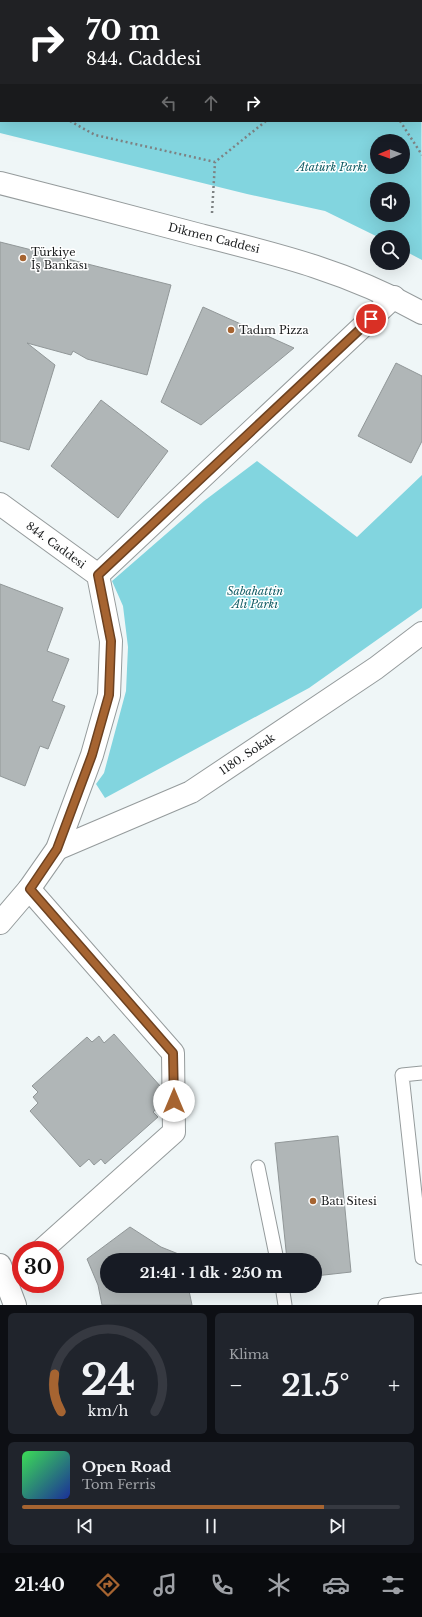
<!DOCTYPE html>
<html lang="tr">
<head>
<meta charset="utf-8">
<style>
	body { margin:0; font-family:"Libre Baskerville",serif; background:#20242c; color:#f1f3f6; height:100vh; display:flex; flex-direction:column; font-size:15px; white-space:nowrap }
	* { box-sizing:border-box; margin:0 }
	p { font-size:13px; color:#9ea1a6 }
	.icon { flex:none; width:22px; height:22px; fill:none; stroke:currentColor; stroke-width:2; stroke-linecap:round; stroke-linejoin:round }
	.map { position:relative; height:1305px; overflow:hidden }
	.drawer { display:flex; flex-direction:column; gap:8px; padding:8px; background:#0d0f14; flex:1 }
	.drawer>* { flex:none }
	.hud { position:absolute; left:0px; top:0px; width:422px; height:122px; box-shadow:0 4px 16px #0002; background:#202124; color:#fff; overflow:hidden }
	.needle { width:26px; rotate:269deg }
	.controls { position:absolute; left:370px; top:134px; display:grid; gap:8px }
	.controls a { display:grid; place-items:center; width:40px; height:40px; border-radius:50%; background:#171b24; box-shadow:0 4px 16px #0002; font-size:20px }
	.speed { position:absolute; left:12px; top:1241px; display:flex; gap:8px; font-size:20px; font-weight:700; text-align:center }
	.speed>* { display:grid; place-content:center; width:52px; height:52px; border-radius:50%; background:#171b24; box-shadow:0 4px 16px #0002; line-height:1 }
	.speed .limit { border:6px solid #d22; background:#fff; color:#111 }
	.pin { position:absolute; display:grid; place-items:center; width:34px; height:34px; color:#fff; margin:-17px; border:2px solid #fff; border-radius:50%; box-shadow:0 1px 4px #0007 }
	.me { position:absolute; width:44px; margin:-22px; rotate:0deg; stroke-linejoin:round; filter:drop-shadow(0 0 3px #0008) }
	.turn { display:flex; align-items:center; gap:14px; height:84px; padding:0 20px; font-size:18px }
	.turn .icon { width:52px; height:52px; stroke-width:2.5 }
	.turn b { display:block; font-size:28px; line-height:34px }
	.lanes { display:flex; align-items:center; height:38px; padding:0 20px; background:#0003; justify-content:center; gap:20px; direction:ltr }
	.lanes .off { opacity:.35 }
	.big { font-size:30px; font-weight:800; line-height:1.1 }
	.drawer .widget { flex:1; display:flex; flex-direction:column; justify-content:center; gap:6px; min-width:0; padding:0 14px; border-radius:6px; background:#20242c }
	.drawer .dial { align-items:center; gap:0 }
	.dial svg { height:104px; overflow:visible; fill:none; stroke:#363941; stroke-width:7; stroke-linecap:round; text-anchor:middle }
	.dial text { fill:#f1f3f6; stroke:none }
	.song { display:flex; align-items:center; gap:12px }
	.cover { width:48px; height:48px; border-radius:6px; background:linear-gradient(135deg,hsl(130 70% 55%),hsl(230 70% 35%)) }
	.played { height:4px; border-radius:2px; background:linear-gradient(90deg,#a66431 80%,#363941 80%) }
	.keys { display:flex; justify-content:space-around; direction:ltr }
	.heat { display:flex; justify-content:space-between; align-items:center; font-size:22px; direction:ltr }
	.drawer .tiles { flex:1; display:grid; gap:8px; grid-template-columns:1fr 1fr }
	.widget:last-child { grid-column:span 2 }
	.trip { position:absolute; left:100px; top:1253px; width:222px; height:40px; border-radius:20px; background:#171b24; box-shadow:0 4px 16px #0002; font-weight:800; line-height:40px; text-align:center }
	.dock { display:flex; height:64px; justify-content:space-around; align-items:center; background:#090b0e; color:#9ea1a6 }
	.dock .icon { width:28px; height:28px }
	.dock .on { color:#a66431 }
	.dock b { font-size:18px; color:#f1f3f6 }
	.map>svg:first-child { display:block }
</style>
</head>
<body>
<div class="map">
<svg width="422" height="1305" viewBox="0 0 422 1305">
	<rect width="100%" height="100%" fill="#eff6f7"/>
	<g fill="#82d5df" fill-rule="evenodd">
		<path d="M0 0 342 1H1V121H421V22L422 260 403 250V237H378L325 211 247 194 0 133ZM377 141H403V167H377ZM377 189H403V215H377Z"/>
		<polygon points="257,461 357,537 422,475 422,608 309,688 105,798 96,784 104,773 126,691 128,647 123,606 112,581 204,501"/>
	</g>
	<g fill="#b0b6b7" stroke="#919798">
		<polygon points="0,242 171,285 147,375 87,359 73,351 71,355 27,343 55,365 29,450 0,441"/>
		<polygon points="203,307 294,348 201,425 161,402"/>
		<polygon points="396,363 422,376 422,441 411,463 358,436"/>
		<polygon points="101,400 168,451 118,518 51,466"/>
		<polygon points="0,584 63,608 47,651 69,659 52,701 65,706 48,749 40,746 25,786 0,776"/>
		<polygon points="114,1034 161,1087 161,1093 155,1098 161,1105 153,1112 158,1117 105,1164 101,1159 94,1165 89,1159 80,1167 30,1111 38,1103 33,1097 38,1092 32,1086 87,1037 92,1042 99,1036 104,1043"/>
		<polygon points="338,1136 351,1272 315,1276 315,1260 287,1260 275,1143"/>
		<polygon points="130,1227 161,1247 181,1255 182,1260 107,1260 107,1286 188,1286 192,1305 102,1305 98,1285 87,1259"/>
	</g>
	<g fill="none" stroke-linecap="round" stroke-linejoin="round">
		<defs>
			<g id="service">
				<polyline points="422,1073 402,1075 422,1258"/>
				<polyline points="258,1167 277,1260"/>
				<polyline points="282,1286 285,1305"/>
				<polyline points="385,1305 422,1300"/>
			</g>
			<g id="minor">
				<polyline points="0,504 98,575 111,641 109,695 92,755 57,849 29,889 0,923"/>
				<polyline points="98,575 394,297"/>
				<polyline points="57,849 191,792 376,668 422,633"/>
				<polyline points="29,889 173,1053 174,1132 42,1250"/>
				<polyline points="0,1265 15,1305"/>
			</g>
			<path id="primary" d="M0 183C67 200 133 217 200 235 280 255 349 272 422 313"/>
		</defs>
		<use href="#service" stroke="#959b9c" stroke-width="15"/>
		<use href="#minor" stroke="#959b9c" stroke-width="24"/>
		<use href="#primary" stroke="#959b9c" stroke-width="24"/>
		<g stroke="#7e8283" stroke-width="2.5" stroke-dasharray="2 3" stroke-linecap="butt">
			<polyline points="11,0 13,1"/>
			<polyline points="131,0 136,1"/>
			<polyline points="171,1 173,0"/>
			<polyline points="421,32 422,31"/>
			<polyline points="0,81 1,81"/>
			<polyline points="70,121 95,135 215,162 266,121"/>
			<polyline points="400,121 422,155"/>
			<polyline points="212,213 215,162"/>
		</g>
		<use href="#service" stroke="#fff" stroke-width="13"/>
		<use href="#minor" stroke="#fff" stroke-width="22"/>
		<use href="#primary" stroke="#fff" stroke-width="22"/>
	</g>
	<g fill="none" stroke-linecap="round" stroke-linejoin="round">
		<defs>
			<polyline id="route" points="174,1101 173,1053 30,889 57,849 92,755 109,695 111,641 98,575 371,319"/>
		</defs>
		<use href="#route" stroke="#6c4120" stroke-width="10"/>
		<use href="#route" stroke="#a66431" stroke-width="7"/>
	</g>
	<g fill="#a66431" stroke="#fff" stroke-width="1.5">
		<circle cx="23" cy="258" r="4"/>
		<circle cx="231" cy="330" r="4"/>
		<circle cx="313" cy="1201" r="4"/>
	</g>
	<g text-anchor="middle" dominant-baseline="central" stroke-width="3" stroke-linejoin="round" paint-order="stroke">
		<g font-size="11" font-style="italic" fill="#115c64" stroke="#fff">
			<text x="332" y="167">Atatürk Parkı</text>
			<text x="255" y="591">Sabahattin<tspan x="255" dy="13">Ali Parkı</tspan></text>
		</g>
		<g font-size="11" fill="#1b1d1e" stroke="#fff">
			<text transform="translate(214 238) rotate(14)">Dikmen Caddesi</text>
			<text transform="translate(56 545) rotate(36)">844. Caddesi</text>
			<text transform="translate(247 754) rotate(-34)">1180. Sokak</text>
		</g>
		<g font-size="11" fill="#1b1d1e" stroke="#fff" text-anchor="start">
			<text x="31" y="252">Türkiye<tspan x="31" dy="13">İş Bankası</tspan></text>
			<text x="239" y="330">Tadım Pizza</text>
			<text x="321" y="1201">Batı Sitesi</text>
		</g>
	</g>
</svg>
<div class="controls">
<a><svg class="needle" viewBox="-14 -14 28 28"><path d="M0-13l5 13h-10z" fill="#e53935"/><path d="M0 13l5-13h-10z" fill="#9ea1a6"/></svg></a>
<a><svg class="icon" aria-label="sound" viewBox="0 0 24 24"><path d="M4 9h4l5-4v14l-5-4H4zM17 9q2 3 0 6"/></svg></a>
<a><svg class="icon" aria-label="search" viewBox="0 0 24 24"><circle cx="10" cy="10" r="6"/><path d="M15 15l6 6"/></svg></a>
</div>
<div class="speed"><div class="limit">30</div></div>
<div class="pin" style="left:371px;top:319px;background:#d93025"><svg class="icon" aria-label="arrive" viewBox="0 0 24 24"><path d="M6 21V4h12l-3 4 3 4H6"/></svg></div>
<svg class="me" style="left:174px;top:1101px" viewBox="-20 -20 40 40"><circle r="19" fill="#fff"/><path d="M0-13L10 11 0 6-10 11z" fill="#a66431"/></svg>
<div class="trip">21:41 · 1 dk · 250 m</div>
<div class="hud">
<div class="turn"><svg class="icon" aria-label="right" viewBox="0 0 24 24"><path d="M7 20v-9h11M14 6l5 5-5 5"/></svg><div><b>70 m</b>844. Caddesi</div></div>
<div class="lanes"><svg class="icon off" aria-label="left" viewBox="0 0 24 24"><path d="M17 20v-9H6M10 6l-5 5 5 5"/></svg><svg class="icon off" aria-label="ahead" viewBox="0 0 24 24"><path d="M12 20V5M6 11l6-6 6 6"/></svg><svg class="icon" aria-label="right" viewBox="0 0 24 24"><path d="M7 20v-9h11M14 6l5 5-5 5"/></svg></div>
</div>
</div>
<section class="drawer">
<div class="tiles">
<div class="widget dial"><svg viewBox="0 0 100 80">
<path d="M14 69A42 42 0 1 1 86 69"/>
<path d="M14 69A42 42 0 0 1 9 40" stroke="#a66431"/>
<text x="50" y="56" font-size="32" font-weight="700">24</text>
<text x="50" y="72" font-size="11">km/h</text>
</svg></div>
<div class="widget"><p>Klima</p>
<div class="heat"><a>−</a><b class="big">21.5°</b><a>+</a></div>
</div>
<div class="widget">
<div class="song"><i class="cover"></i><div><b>Open Road</b><p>Tom Ferris</p></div></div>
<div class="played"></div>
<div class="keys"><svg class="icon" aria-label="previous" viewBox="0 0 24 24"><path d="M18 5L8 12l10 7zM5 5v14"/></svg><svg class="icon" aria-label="pause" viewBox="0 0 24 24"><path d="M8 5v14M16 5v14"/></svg><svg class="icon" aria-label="next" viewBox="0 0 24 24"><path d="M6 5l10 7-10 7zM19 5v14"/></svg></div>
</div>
</div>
</section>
<nav class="dock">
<b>21:40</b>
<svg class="icon on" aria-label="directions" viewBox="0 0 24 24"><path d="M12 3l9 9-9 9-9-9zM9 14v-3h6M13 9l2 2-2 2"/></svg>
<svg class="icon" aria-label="music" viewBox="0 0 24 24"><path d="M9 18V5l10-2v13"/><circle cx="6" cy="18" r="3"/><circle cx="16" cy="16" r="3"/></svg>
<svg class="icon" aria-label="phone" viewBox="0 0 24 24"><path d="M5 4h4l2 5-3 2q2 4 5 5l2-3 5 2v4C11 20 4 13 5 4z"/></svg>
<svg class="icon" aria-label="climate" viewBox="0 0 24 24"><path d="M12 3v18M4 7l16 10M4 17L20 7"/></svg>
<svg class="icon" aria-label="car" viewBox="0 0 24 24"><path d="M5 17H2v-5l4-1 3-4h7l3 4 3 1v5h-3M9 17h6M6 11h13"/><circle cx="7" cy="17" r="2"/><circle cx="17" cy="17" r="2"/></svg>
<svg class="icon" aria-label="filters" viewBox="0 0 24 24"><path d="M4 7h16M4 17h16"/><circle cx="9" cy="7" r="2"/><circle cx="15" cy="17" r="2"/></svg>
</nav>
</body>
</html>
